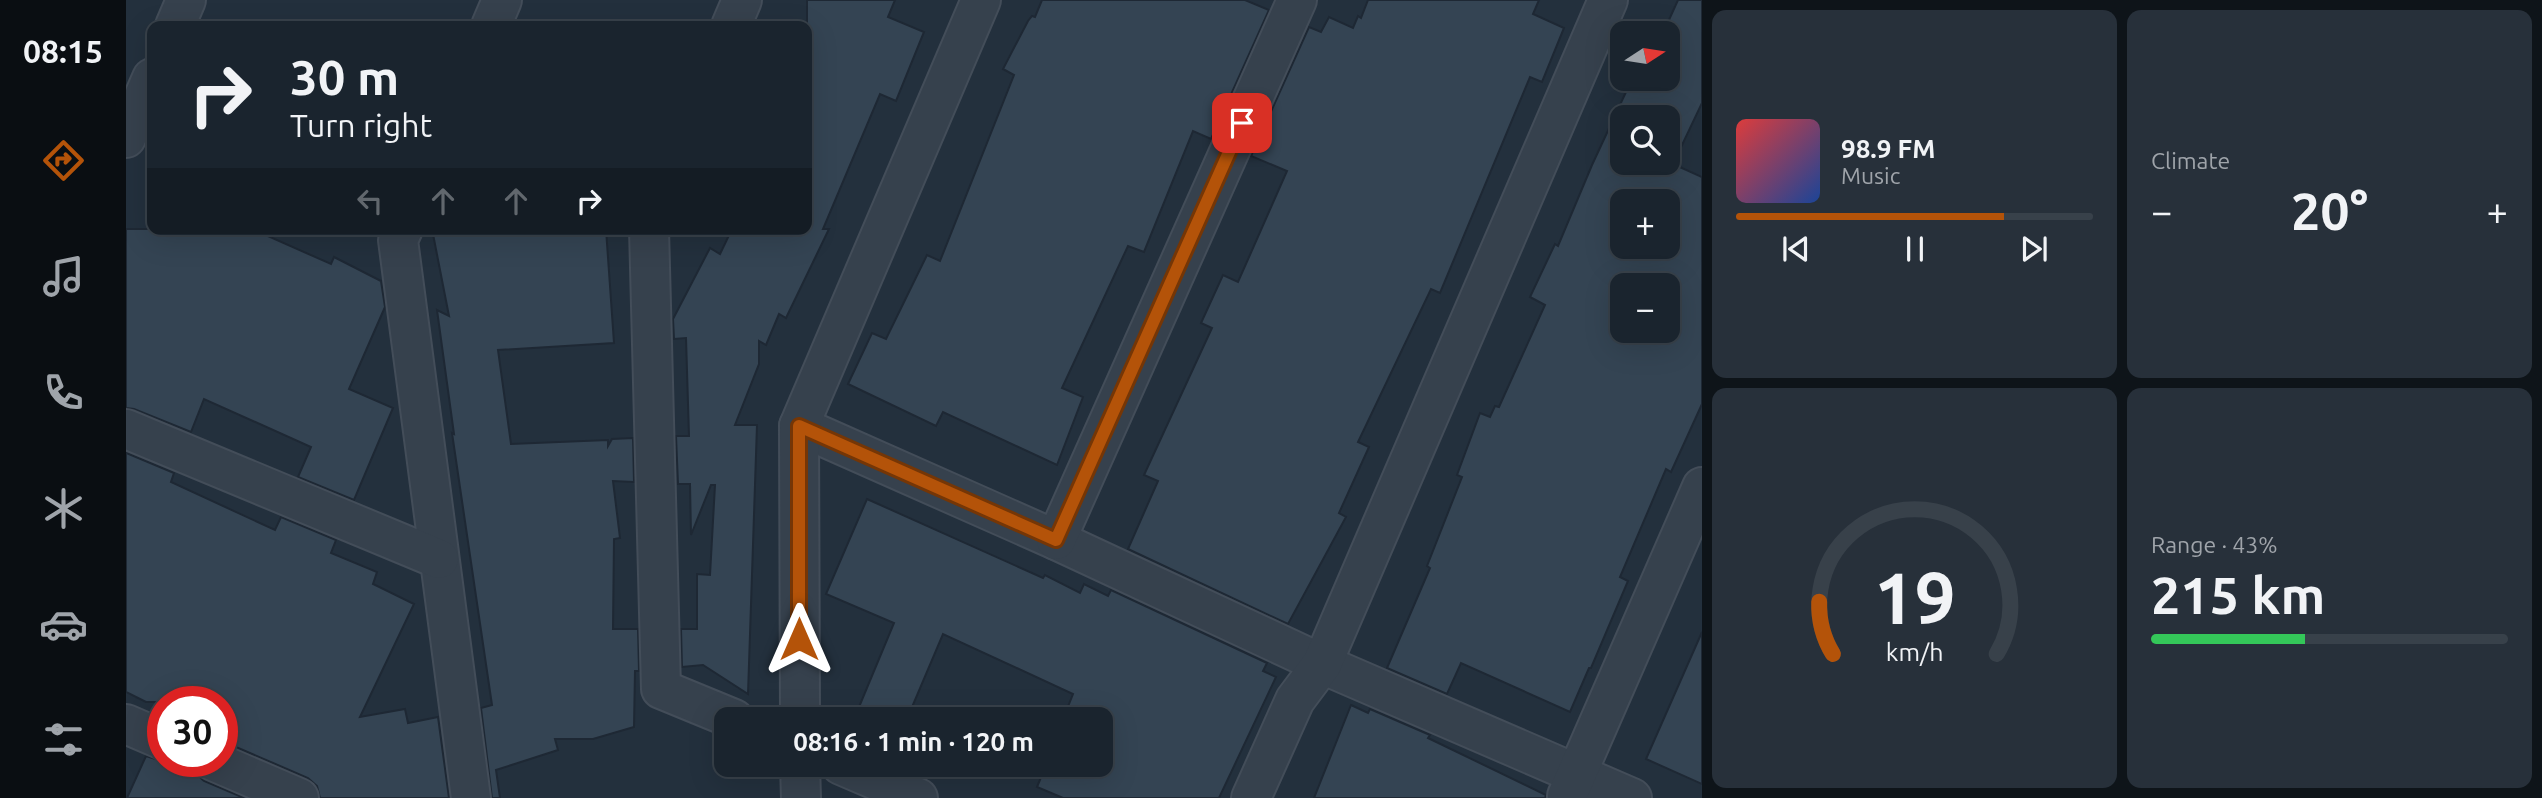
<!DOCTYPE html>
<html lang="en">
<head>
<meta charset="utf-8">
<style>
	body { margin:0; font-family:Ubuntu,sans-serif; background:#27303a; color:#f1f3f6; height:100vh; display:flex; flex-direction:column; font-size:26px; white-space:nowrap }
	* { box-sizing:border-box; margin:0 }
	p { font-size:23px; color:#9fa4aa }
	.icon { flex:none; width:38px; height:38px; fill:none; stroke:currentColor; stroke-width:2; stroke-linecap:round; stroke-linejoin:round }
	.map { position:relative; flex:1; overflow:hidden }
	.drawer { display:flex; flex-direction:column; gap:10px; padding:10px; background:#0e1419; width:840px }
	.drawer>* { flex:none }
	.hud { position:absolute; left:21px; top:21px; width:665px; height:214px; border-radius:14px; box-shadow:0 7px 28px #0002,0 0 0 2px #38414a; background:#1a242e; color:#f1f3f6; overflow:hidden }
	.needle { width:46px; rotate:78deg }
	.fabs { position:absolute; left:1484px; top:21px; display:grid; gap:14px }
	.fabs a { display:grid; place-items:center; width:70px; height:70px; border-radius:14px; background:#1a242e; box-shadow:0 7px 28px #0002,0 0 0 2px #38414a; font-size:35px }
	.speed { position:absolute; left:21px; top:686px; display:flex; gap:14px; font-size:35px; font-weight:700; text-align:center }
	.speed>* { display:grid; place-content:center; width:91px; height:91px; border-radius:50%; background:#1a242e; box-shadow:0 7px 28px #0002,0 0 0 2px #38414a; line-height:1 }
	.speed .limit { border:10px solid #d22; background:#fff; color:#111 }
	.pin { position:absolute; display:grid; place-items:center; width:60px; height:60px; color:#fff; margin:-30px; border-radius:14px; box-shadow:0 4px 10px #0006 }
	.me { position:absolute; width:77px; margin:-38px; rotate:0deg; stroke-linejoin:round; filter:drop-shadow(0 0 5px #0008) }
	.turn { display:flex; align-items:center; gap:24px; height:147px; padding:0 28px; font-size:32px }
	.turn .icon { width:91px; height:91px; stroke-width:2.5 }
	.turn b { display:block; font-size:49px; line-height:60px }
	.lanes { display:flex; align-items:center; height:66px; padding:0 28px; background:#0003; justify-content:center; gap:35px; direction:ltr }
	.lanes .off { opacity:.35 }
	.big { font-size:52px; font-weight:600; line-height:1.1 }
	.drawer .tile { flex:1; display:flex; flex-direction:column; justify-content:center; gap:10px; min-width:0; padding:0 24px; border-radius:14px; background:#27303a }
	.drawer .dial { align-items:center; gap:0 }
	.dial svg { height:182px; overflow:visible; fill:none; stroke:#38414a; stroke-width:7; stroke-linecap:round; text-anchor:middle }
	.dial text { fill:#f1f3f6; stroke:none }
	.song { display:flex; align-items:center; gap:21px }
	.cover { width:84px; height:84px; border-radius:10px; background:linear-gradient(135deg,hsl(0 70% 55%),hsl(220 70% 35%)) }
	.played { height:7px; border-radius:4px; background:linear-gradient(90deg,#b45309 75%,#38414a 75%) }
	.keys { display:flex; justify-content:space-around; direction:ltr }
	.heat { display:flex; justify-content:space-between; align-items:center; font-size:38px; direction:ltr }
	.charge { height:10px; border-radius:5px; background:linear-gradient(90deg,#34c759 43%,#38414a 0) }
	.drawer .tiles { flex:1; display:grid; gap:10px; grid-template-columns:repeat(2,1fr) }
	.trip { position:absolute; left:588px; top:707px; width:399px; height:70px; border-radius:14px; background:#1a242e; box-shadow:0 7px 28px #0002,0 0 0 2px #38414a; font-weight:600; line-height:70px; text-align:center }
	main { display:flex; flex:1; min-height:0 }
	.dock { display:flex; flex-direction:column; width:126px; justify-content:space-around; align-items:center; background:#0a0e12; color:#9fa4aa }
	.dock .icon { width:49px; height:49px }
	.dock .selected { color:#b45309 }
	.dock b { font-size:32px; color:#f1f3f6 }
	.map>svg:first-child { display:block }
</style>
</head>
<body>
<main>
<nav class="dock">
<b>08:15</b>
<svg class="icon selected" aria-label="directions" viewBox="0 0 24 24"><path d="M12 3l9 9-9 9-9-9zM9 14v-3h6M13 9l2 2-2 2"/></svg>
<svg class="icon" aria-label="music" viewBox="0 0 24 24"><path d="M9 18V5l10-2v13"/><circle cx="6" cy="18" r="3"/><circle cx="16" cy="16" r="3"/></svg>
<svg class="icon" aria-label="phone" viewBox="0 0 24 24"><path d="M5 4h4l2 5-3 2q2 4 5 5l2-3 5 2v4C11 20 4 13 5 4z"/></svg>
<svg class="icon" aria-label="climate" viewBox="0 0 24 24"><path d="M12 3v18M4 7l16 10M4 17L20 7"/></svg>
<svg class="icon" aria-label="car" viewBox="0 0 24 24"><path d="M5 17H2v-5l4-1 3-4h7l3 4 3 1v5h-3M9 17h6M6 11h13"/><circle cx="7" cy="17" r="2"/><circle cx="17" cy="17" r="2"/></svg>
<svg class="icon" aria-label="filters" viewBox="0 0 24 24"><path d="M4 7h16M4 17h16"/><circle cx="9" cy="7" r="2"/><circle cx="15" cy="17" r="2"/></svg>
</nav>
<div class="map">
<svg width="1576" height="798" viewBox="0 0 1576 798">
	<rect width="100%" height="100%" fill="#23303d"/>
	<g fill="#344453" stroke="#1e2834" stroke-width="2" fill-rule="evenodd">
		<polygon points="681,0 769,0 762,17 798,32 770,101 754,94 697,229 703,229 660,318 653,314 640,345 633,341 633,364 609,425 631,425 622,694 577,665 556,667 555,629 571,629 571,574 584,575 589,485 585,485 565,535 564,484 552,484 550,436 563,436 560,338 548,339 547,319 584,248 594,254 606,229 681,229"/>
		<polygon points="916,0 1119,0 1143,10 1085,139 1067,131 1018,252 1002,246 936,388 957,397 931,465 817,412 810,426 722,384 746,333 760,339 801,255 814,261 888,75 877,69 902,21 906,16 909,17"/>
		<polygon points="1242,0 1413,0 1407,14 1438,28 1416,82 1404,77 1314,293 1305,289 1232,442 1243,447 1213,513 1220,517 1162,624 1002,549 1032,481 1018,475 1086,328 1075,323 1097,275 1112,282 1161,171 1125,156 1183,27 1195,32 1203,17 1227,28 1232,16 1235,18"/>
		<path d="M1552 0H1576V103L1547 164 1576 177V404L1545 472 1540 469 1494 577 1502 581 1465 668H1463L1444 712 1335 663 1321 694 1261 668 1304 568 1301 566 1336 477 1331 475 1354 413 1364 417 1369 406 1373 407 1419 305 1404 297 1429 244 1432 246 1466 165 1506 79H1542V33H1537ZM1496 117H1542V163H1496ZM1496 201H1542V247H1496ZM1496 285H1542V331H1496Z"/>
		<polygon points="0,229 126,229 205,264 208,257 255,281 259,307 223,389 267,408 228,500 172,477 185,447 78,399 65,432 8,409 0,408"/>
		<polygon points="306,229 480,229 488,343 372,350 385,444 482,440 482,446 486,439 507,438 508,482 487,481 494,538 488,539 487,629 512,629 513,671 509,671 508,727 467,739 429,739 432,750 370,770 374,798 366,798 355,708 366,705 326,433 328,434 311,310 323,316"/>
		<polygon points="0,453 48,473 45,482 149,530 155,517 210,540 205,553 251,572 247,584 288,604 234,717 279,709 282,723 312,717 323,798 194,798 191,786 182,778 96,741 96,702 20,702 0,692"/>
		<polygon points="741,499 917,578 919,575 954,593 958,584 982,596 985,590 1141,663 1137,671 1150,677 1093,798 937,798 911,787 920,765 975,765 975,719 937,719 947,694 817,634 781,719 728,719 768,623 700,594"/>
		<polygon points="1576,632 1576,784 1520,759"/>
		<polygon points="1225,705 1242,713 1244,709 1304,735 1302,738 1420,795 1419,798 1188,798"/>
		<polygon points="20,756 39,762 66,761 69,773 78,781 118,798 1,798"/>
	</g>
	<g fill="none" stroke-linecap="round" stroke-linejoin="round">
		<defs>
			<g id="minor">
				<polyline points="49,26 60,0"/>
				<polyline points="365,26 376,0"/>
				<polyline points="605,26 616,0"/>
				<polyline points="0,138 26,78"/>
				<polyline points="277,229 272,240 345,798"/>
				<polyline points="523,229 535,689 608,719"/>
				<polyline points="673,426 930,540 1196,664 1506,798"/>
				<polyline points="0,429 313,559"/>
				<polyline points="930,540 1171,0"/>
				<polyline points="674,719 673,426 855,0"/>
				<polyline points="0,724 37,740"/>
				<polyline points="87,761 173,798"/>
				<polyline points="674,765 675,798"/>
				<polyline points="715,765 792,798"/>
				<polyline points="1441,796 1576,487"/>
				<polyline points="1125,798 1169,700 1196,664 1482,0"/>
			</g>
		</defs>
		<use href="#minor" stroke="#434d59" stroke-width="42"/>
		<use href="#minor" stroke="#36414d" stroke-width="38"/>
	</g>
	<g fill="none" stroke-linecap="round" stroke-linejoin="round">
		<defs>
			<polyline id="route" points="673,639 673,426 930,540 1116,123"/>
		</defs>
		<use href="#route" stroke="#753606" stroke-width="18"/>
		<use href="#route" stroke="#b45309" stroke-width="12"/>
	</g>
</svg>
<div class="fabs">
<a><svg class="needle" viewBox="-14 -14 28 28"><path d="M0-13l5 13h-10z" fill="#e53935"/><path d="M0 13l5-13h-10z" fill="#9fa4aa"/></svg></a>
<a><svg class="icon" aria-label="search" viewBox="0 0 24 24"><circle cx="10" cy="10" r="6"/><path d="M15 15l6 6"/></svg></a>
<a>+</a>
<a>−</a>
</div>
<div class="speed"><div class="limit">30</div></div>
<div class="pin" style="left:1116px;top:123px;background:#d93025"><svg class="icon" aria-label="arrive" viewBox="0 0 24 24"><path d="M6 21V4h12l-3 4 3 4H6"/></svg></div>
<svg class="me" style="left:673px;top:639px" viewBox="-20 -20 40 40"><path d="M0-17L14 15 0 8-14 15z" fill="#b45309" stroke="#fff" stroke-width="4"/></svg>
<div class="trip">08:16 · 1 min · 120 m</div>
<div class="hud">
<div class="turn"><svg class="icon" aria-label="right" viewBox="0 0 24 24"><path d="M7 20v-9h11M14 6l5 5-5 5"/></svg><div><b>30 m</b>Turn right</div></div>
<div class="lanes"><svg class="icon off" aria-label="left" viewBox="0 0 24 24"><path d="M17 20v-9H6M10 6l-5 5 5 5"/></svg><svg class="icon off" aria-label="ahead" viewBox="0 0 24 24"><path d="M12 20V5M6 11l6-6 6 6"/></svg><svg class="icon off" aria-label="ahead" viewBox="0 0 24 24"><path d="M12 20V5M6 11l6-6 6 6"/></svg><svg class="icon" aria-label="right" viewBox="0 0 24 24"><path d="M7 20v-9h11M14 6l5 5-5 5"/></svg></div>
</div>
</div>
<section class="drawer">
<div class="tiles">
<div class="tile">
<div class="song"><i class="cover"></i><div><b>98.9 FM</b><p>Music</p></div></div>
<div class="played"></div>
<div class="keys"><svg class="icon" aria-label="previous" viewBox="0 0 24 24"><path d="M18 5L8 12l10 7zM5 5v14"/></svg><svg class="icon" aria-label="pause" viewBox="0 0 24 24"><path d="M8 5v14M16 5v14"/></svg><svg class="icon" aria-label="next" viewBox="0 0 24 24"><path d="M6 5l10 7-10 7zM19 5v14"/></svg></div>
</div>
<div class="tile"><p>Climate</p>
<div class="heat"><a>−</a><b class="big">20°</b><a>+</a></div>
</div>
<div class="tile dial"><svg viewBox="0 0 100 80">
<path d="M14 69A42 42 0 1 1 86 69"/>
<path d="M14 69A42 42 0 0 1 8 46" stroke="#b45309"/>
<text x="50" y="56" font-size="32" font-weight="700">19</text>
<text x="50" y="72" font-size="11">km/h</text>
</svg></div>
<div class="tile"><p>Range · 43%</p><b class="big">215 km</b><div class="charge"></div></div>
</div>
</section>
</main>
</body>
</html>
